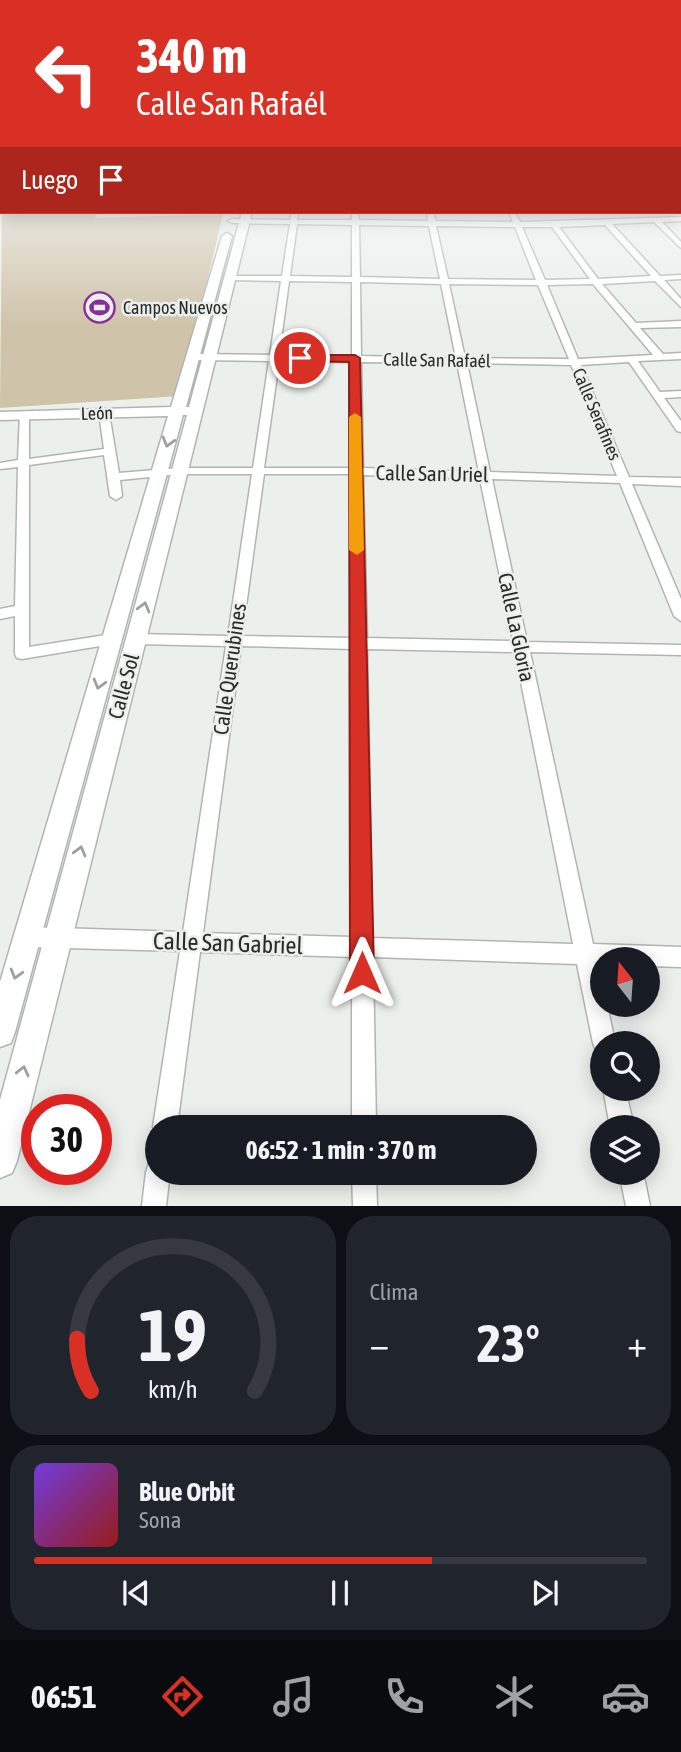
<!DOCTYPE html>
<html lang="es">
<head>
<meta charset="utf-8">
<style>
	body { margin:0; font-family:"Asap Condensed",sans-serif; background:#20242c; color:#f1f3f6; height:100vh; display:flex; flex-direction:column; font-size:26px; white-space:nowrap }
	* { box-sizing:border-box; margin:0 }
	p { font-size:23px; color:#9ea1a6 }
	.icon { flex:none; width:38px; height:38px; fill:none; stroke:currentColor; stroke-width:2; stroke-linecap:round; stroke-linejoin:round }
	.map { position:relative; height:1206px; overflow:hidden }
	.panel { display:flex; flex-direction:column; gap:10px; padding:10px; background:#0d0f14; flex:1 }
	.panel>* { flex:none }
	.top-card { position:absolute; left:0px; top:0px; width:682px; height:214px; box-shadow:0 4px 18px #0003; background:#d93025; color:#fff; overflow:hidden }
	.needle { width:46px; rotate:343deg }
	.tools { position:absolute; left:590px; top:947px; display:grid; gap:14px }
	.tools a { display:grid; place-items:center; width:70px; height:70px; border-radius:50%; background:#171b24; box-shadow:0 4px 18px #0003; font-size:35px }
	.speed { position:absolute; left:21px; top:1094px; display:flex; gap:14px; font-size:35px; font-weight:700; text-align:center }
	.speed>* { display:grid; place-content:center; width:91px; height:91px; border-radius:50%; background:#171b24; box-shadow:0 4px 18px #0003; line-height:1 }
	.speed .limit { border:10px solid #d22; background:#fff; color:#111 }
	.pin { position:absolute; display:grid; place-items:center; width:60px; height:60px; color:#fff; margin:-30px; border:4px solid #fff; border-radius:50%; box-shadow:0 2px 7px #0007 }
	.me { position:absolute; width:77px; margin:-38px; rotate:0deg; stroke-linejoin:round; filter:drop-shadow(0 0 5px #0008) }
	.turn { display:flex; align-items:center; gap:24px; height:147px; padding:0 21px; font-size:32px }
	.turn .icon { width:91px; height:91px; stroke-width:2.5 }
	.turn b { display:block; font-size:49px; line-height:60px }
	.then { display:flex; align-items:center; height:66px; padding:0 21px; background:#0003; gap:14px; font-size:26px }
	.big { font-size:52px; font-weight:700; line-height:1.1 }
	.panel .tile { flex:1; display:flex; flex-direction:column; justify-content:center; gap:10px; min-width:0; padding:0 24px; border-radius:28px; background:#20242c }
	.panel .dial { align-items:center; gap:0 }
	.dial svg { height:182px; overflow:visible; fill:none; stroke:#363941; stroke-width:7; stroke-linecap:round; text-anchor:middle }
	.dial text { fill:#f1f3f6; stroke:none }
	.song { display:flex; align-items:center; gap:21px }
	.cover { width:84px; height:84px; border-radius:10px; background:linear-gradient(135deg,hsl(260 70% 55%),hsl(0 70% 35%)) }
	.played { height:7px; border-radius:4px; background:linear-gradient(90deg,#d93025 65%,#363941 65%) }
	.keys { display:flex; justify-content:space-around; direction:ltr }
	.heat { display:flex; justify-content:space-between; align-items:center; font-size:38px; direction:ltr }
	.panel .tiles { flex:1; display:grid; gap:10px; grid-template-columns:1fr 1fr }
	.tile:last-child { grid-column:span 2 }
	.trip { position:absolute; left:145px; top:1115px; width:392px; height:70px; border-radius:35px; background:#171b24; box-shadow:0 4px 18px #0003; font-weight:700; line-height:70px; text-align:center }
	.dock { display:flex; height:112px; justify-content:space-around; align-items:center; background:#090b0e; color:#9ea1a6 }
	.dock .icon { width:49px; height:49px }
	.dock .on { color:#d93025 }
	.dock b { font-size:32px; color:#f1f3f6 }
	.map>svg:first-child { display:block }
</style>
</head>
<body>
<div class="map">
<svg width="681" height="1206" viewBox="0 0 681 1206">
	<rect width="100%" height="100%" fill="#ecf0ed"/>
	<polygon fill="#cfc3a9" points="2,204 2,212 97,212 95,218 223,214 180,396 0,408"/>
	<g fill="none" stroke-linecap="round" stroke-linejoin="round">
		<defs>
			<g id="street">
				<rect x="0" y="167" width="2" height="4"/>
				<rect x="0" y="199" width="2" height="4"/>
				<path d="M292 212H298L297 220H352V212H358L359 220 428 221 427 212H433L436 221 513 222 509 212H515L520 222 681 217V221L662 222 681 242V248L654 222 612 224 660 276 681 275V279L664 280 681 299V307L655 281 602 284 636 323 681 321V327L640 328 663 354 681 353V359L638 361 660 392 681 391V397L664 398 681 421V432L677 431 629 362 581 365 629 477 681 478V486L632 484 681 599V621L674 616 620 483 492 479 527 642 681 645V655L530 652 593 944 681 947V967L648 966V959H602V964H598L602 984V1004H607L615 1043H602V1053L596 1051 593 1043 577 964 373 957 376 1127H352V957L200 952 177 1127H158V1136L153 1127 180 951 26 947 19 944 16 937 19 930 26 927 183 932 226 646 136 644 129 639 136 634 228 636 252 474H179L120 480 122 496 116 500 110 496 104 455 29 465V647L112 634 119 639 112 644 22 659 17 658 15 654V616L0 619V609L15 606 18 467 0 469V463L18 460 20 413H28L29 415V459L104 449 99 413 104 410 109 413 119 473 179 468H253L269 361 193 360 188 357 193 354 270 355 281 281 230 280 226 278 230 276H282L290 224 232 223 228 221 232 219 290 220ZM297 224 352 225V277L290 276ZM359 225 429 226 440 279 360 277ZM605 225 651 276 598 279 559 227ZM436 226 515 227 536 280 448 279ZM522 227H552L590 279 545 280ZM289 281 352 282V356L279 355ZM360 282 441 284 456 358 361 356ZM449 284 538 285 569 359 465 358ZM593 284 653 355 578 359 547 285ZM279 361 352 362V468H264ZM361 362 457 363 479 472 363 468ZM467 363 571 365 617 476 490 472ZM264 474H352V638L242 636ZM363 475 480 479 513 641 367 638ZM241 646 352 649V937L203 933ZM367 649 515 652 573 944 372 938Z"/>
				<polygon points="603,1088 625,1088 634,1127 610,1127"/>
				<polygon points="158,1160 158,1172 170,1172 166,1206 142,1206 146,1172 149,1163"/>
				<polygon points="352,1172 376,1172 377,1206 353,1206"/>
				<polygon points="619,1172 643,1172 650,1206 626,1206"/>
			</g>
			<polygon id="secondary" points="242,212 252,212 17,1161 12,1173 0,1178 0,1100 187,415 183,415 15,1032 11,1043 0,1047 0,982 168,416 0,420 0,412 171,407 222,236 227,233 232,236 186,407 189,407"/>
		</defs>
		<use href="#street" stroke="#b1b5b2" stroke-width="3"/>
		<use href="#secondary" stroke="#b1b5b2" stroke-width="3"/>
		<use href="#street" fill="#fff" fill-rule="evenodd"/>
		<use href="#secondary" fill="#fff" fill-rule="evenodd"/>
	</g>
	<defs><path id="oneway-chevron" d="M-2-3.5L2.5 0L-2 3.5" fill="none" stroke-width="1.6" stroke-linecap="round" stroke-linejoin="round" transform="scale(1.75)"/></defs>
	<g stroke="#9f9f9f">
		<use href="#oneway-chevron" transform="translate(168 442) rotate(106)"/>
		<use href="#oneway-chevron" transform="translate(144 607) rotate(-75)"/>
		<use href="#oneway-chevron" transform="translate(99 684) rotate(106)"/>
		<use href="#oneway-chevron" transform="translate(80 851) rotate(-75)"/>
		<use href="#oneway-chevron" transform="translate(16 974) rotate(106)"/>
		<use href="#oneway-chevron" transform="translate(23 1071) rotate(-76)"/>
	</g>
	<linearGradient id="sky" x2="0" y2="1"><stop stop-color="#8ec2e8"/><stop offset="0.48" stop-color="#f6f8f7"/><stop offset="1" stop-color="#f6f8f7" stop-opacity="0"/></linearGradient>
	<rect width="681" height="328" fill="url(#sky)"/>
	<polygon fill="#d93025" stroke="#8d1f18" stroke-width="2" points="355,355 360,358 374,973 370,981 362,984 354,981 350,973 349,362 300,361 295,358 300,355"/>
	<polygon fill="#f59e0b" points="355,413 361,417 364,550 357,555 349,550 349,417"/>
	<defs>
		<symbol id="stadium-ring" viewBox="-11 -11 22 22"><circle r="9.5" fill="#ecf0ed" stroke="#8a2e99" stroke-width="1.5"/><path d="M0-5a6.5 5 0 1 0 0 10a6.5 5 0 1 0 0-10ZM-3.5-1.8h7v3.6h-7Z" fill="#8a2e99"/></symbol>
	</defs>
	<g fill-rule="evenodd">
		<use href="#stadium-ring" x="82" y="290" width="35" height="35"/>
	</g>
	<g text-anchor="middle" dominant-baseline="central" stroke-width="5" stroke-linejoin="round" paint-order="stroke">
		<g font-size="18" fill="#292a29" stroke="#ecf0ed" text-anchor="start">
			<text x="123" y="307">Campos Nuevos</text>
		</g>
		<g font-size="18" fill="#292a29" stroke="#ecf0ed">
			<text transform="translate(437 360) rotate(1)">Calle San Rafaél</text>
			<text transform="translate(97 413) rotate(-2)">León</text>
			<text transform="translate(597 414) rotate(67)">Calle Serafines</text>
		</g>
		<g font-size="21" fill="#292a29" stroke="#ecf0ed">
			<text transform="translate(432 473) rotate(1)">Calle San Uriel</text>
			<text transform="translate(517 627) rotate(78)">Calle La Gloria</text>
			<text transform="translate(229 669) rotate(-82)">Calle Querubines</text>
			<text transform="translate(123 686) rotate(-75)">Calle Sol</text>
		</g>
		<g font-size="24" fill="#292a29" stroke="#ecf0ed">
			<text transform="translate(228 943) rotate(2)">Calle San Gabriel</text>
		</g>
	</g>
</svg>
<div class="tools">
<a><svg class="needle" viewBox="-14 -14 28 28"><path d="M0-13l5 13h-10z" fill="#e53935"/><path d="M0 13l5-13h-10z" fill="#9ea1a6"/></svg></a>
<a><svg class="icon" aria-label="search" viewBox="0 0 24 24"><circle cx="10" cy="10" r="6"/><path d="M15 15l6 6"/></svg></a>
<a><svg class="icon" aria-label="layers" viewBox="0 0 24 24"><path d="M12 4l9 5-9 5-9-5zM3 14l9 5 9-5"/></svg></a>
</div>
<div class="speed"><div class="limit">30</div></div>
<div class="pin" style="left:300px;top:358px;background:#d93025"><svg class="icon" aria-label="arrive" viewBox="0 0 24 24"><path d="M6 21V4h12l-3 4 3 4H6"/></svg></div>
<svg class="me" style="left:362px;top:973px" viewBox="-20 -20 40 40"><path d="M0-17L14 15 0 8-14 15z" fill="#d93025" stroke="#fff" stroke-width="4"/></svg>
<div class="trip">06:52 · 1 min · 370 m</div>
<div class="top-card">
<div class="turn"><svg class="icon" aria-label="left" viewBox="0 0 24 24"><path d="M17 20v-9H6M10 6l-5 5 5 5"/></svg><div><b>340 m</b>Calle San Rafaél</div></div>
<div class="then">Luego<svg class="icon" aria-label="arrive" viewBox="0 0 24 24"><path d="M6 21V4h12l-3 4 3 4H6"/></svg></div>
</div>
</div>
<section class="panel">
<div class="tiles">
<div class="tile dial"><svg viewBox="0 0 100 80">
<path d="M14 69A42 42 0 1 1 86 69"/>
<path d="M14 69A42 42 0 0 1 8 46" stroke="#d93025"/>
<text x="50" y="56" font-size="32" font-weight="700">19</text>
<text x="50" y="72" font-size="11">km/h</text>
</svg></div>
<div class="tile"><p>Clima</p>
<div class="heat"><a>−</a><b class="big">23°</b><a>+</a></div>
</div>
<div class="tile">
<div class="song"><i class="cover"></i><div><b>Blue Orbit</b><p>Sona</p></div></div>
<div class="played"></div>
<div class="keys"><svg class="icon" aria-label="previous" viewBox="0 0 24 24"><path d="M18 5L8 12l10 7zM5 5v14"/></svg><svg class="icon" aria-label="pause" viewBox="0 0 24 24"><path d="M8 5v14M16 5v14"/></svg><svg class="icon" aria-label="next" viewBox="0 0 24 24"><path d="M6 5l10 7-10 7zM19 5v14"/></svg></div>
</div>
</div>
</section>
<nav class="dock">
<b>06:51</b>
<svg class="icon on" aria-label="directions" viewBox="0 0 24 24"><path d="M12 3l9 9-9 9-9-9zM9 14v-3h6M13 9l2 2-2 2"/></svg>
<svg class="icon" aria-label="music" viewBox="0 0 24 24"><path d="M9 18V5l10-2v13"/><circle cx="6" cy="18" r="3"/><circle cx="16" cy="16" r="3"/></svg>
<svg class="icon" aria-label="phone" viewBox="0 0 24 24"><path d="M5 4h4l2 5-3 2q2 4 5 5l2-3 5 2v4C11 20 4 13 5 4z"/></svg>
<svg class="icon" aria-label="climate" viewBox="0 0 24 24"><path d="M12 3v18M4 7l16 10M4 17L20 7"/></svg>
<svg class="icon" aria-label="car" viewBox="0 0 24 24"><path d="M5 17H2v-5l4-1 3-4h7l3 4 3 1v5h-3M9 17h6M6 11h13"/><circle cx="7" cy="17" r="2"/><circle cx="17" cy="17" r="2"/></svg>
</nav>
</body>
</html>
